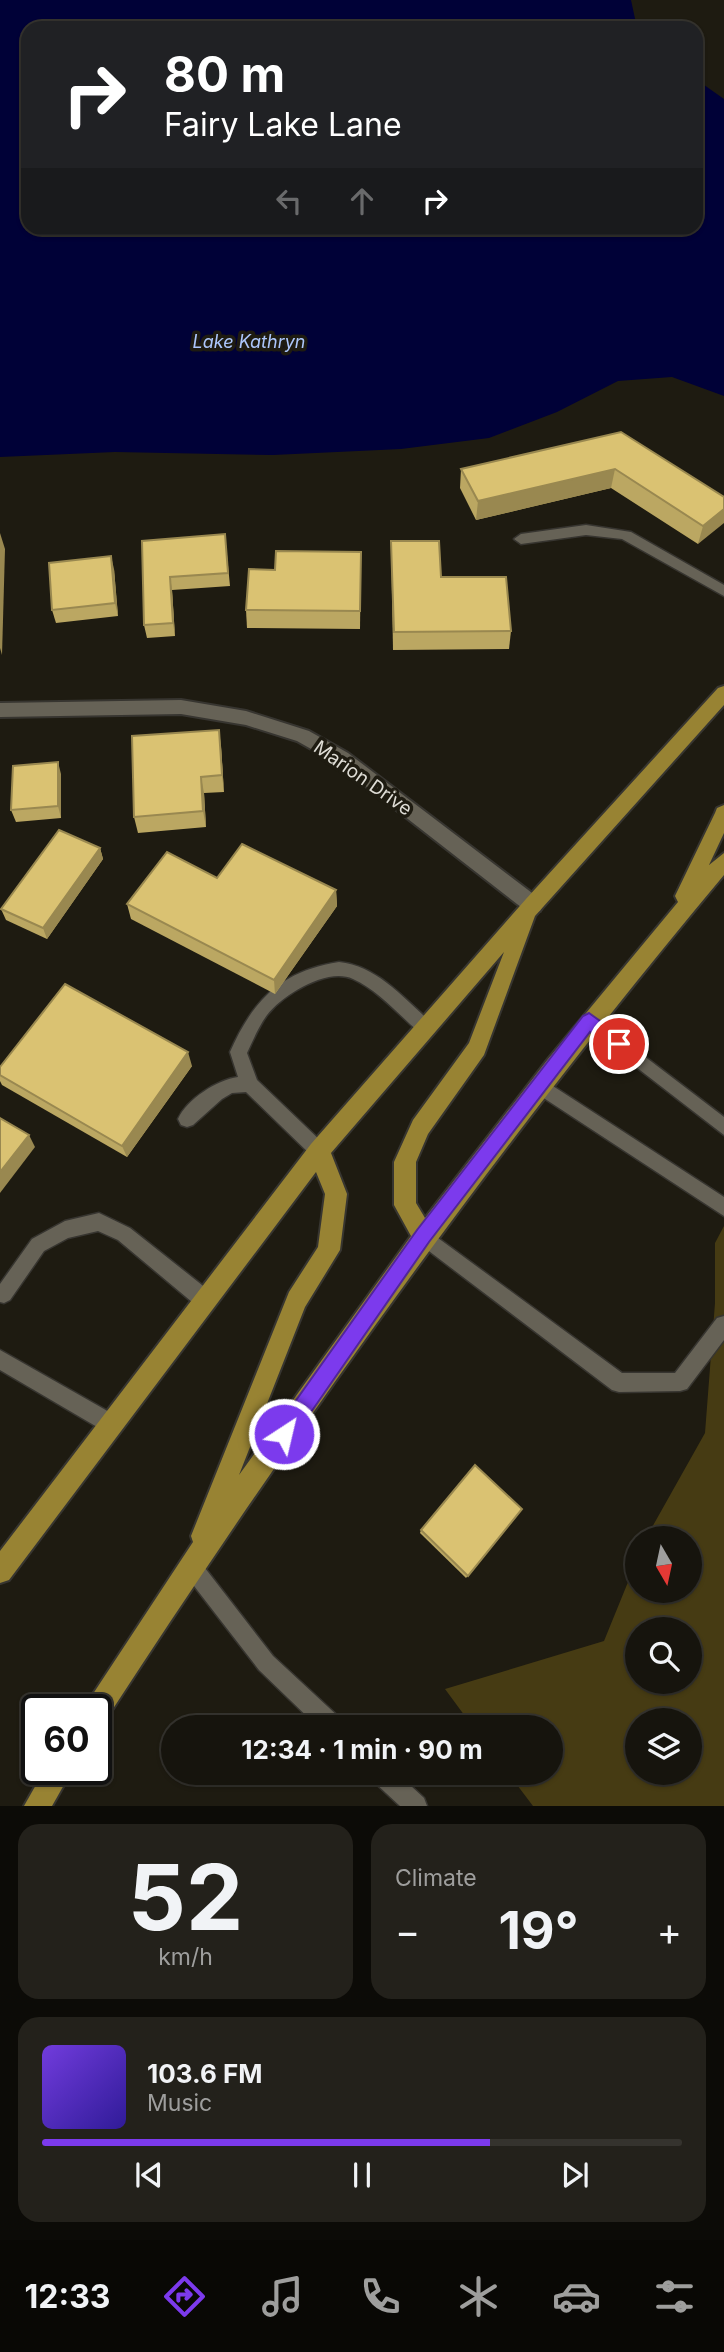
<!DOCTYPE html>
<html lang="en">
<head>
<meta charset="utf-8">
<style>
	body { margin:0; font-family:Inter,sans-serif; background:#23211b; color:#f1f3f6; height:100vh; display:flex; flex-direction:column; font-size:26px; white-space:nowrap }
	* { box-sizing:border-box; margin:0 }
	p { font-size:23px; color:#9e9e9d }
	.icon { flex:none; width:38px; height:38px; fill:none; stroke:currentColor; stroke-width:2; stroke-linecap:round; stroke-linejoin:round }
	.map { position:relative; height:1806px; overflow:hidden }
	.panel { display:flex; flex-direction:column; gap:18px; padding:18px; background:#0c0b07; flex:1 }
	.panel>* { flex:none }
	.guide { position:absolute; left:21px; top:21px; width:682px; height:214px; border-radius:21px; box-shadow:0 2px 5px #0004,0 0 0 2px #35332e; background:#202124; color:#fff; overflow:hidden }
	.needle { width:46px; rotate:171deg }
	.fabs { position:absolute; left:625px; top:1526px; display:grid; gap:14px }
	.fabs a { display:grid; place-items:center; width:77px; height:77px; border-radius:50%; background:#16140d; box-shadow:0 2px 5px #0004,0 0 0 2px #35332e; font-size:35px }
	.speed { position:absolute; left:21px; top:1694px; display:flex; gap:14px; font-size:35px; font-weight:700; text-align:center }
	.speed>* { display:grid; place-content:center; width:91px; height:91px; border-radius:50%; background:#16140d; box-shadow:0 2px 5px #0004,0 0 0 2px #35332e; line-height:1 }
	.speed .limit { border:4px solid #111; border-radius:10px; background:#fff; color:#111 }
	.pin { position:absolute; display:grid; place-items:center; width:60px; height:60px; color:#fff; margin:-30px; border:4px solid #fff; border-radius:50%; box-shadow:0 2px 7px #0007 }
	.me { position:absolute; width:77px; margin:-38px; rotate:35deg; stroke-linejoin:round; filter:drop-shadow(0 0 5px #0008) }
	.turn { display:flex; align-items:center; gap:24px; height:147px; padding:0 28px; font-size:32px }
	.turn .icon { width:91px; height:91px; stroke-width:2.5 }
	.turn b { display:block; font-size:49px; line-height:60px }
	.lanes { display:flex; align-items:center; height:66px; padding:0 28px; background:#0003; justify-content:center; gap:35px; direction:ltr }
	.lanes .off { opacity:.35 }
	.big { font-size:52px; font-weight:700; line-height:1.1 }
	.panel .tile { flex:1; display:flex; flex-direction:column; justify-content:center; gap:10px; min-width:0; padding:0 24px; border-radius:21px; background:#23211b }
	.panel .dial { align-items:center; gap:0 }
	.dial b { font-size:91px; line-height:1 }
	.song { display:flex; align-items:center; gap:21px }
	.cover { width:84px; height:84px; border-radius:10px; background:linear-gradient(135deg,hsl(260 70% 55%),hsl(250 70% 35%)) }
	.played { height:7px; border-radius:4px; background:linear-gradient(90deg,#7c3aed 70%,#35332e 70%) }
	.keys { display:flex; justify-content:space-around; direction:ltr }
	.heat { display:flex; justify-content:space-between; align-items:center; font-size:38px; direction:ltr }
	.panel .tiles { flex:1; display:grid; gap:18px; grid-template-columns:1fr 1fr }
	.tile:last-child { grid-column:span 2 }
	.trip { position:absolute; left:161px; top:1715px; width:402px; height:70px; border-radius:35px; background:#16140d; box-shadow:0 2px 5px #0004,0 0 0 2px #35332e; font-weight:700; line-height:70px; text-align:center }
	.tab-bar { display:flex; height:112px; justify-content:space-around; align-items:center; background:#090805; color:#9e9e9d }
	.tab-bar .icon { width:49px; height:49px }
	.tab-bar .current { color:#7c3aed }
	.tab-bar b { font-size:32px; color:#f1f3f6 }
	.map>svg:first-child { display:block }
</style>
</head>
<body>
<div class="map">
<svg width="724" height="1806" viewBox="0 0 724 1806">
	<rect width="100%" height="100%" fill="#1e1b11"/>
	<path fill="#463b13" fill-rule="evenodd" d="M724 1226V1806H533L508 1773H551V1727H473L445 1689 604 1641 637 1560V1591H690V1538H646L705 1433 715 1303V1243ZM637 1629H690V1682H637ZM637 1720H690V1773H637Z"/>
	<polygon fill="#000137" points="0,0 631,0 637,28 28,28 28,228 696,228 697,80 724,99 724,396 672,377 618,381 557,412 489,438 401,449 273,455 115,452 0,457"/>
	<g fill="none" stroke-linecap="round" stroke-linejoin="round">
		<defs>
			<g id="service">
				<polygon points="586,525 631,532 724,585 724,596 622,539 586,535 521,544 514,539 521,534"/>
				<path d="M339 962C378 966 404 999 432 1023L434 1028 432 1033 426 1035 420 1033C399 1015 379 991 353 979 327 967 283 995 267 1015 259 1026 253 1040 247 1053L257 1080 325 1145 328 1151 325 1157 319 1159 313 1157 246 1092 232 1093 222 1099 193 1125 187 1127 181 1125 178 1119C187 1099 217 1080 238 1077L230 1052C253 1000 281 971 339 962Z"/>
				<polygon points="589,1014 724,1117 724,1135 583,1026 581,1021 583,1016"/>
				<polygon points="539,1077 724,1197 724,1216 533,1091 531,1085 533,1079"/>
				<polygon points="99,1213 130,1228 212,1293 214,1300 212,1307 205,1309 198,1307 118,1240 98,1231 68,1238 44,1251 10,1300 4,1303 0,1302 0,1284 32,1239 65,1221"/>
				<polygon points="423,1227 622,1373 675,1373 717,1318 724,1316 724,1340 687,1389 680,1391 619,1392 612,1390 417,1242 414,1236 417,1230"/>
				<polygon points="0,1350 118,1417 121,1424 118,1431 111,1434 104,1431 0,1370"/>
				<polygon points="191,1556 198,1559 273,1656 341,1719 344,1727 318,1727 259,1670 184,1573 181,1566 184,1559"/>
				<polygon points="370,1773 397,1773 424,1798 427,1806 400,1806 373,1781"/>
			</g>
			<polygon id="minor" points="181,700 246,711 309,731 348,753 540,899 543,905 540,911 533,913 526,911 336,763 297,741 246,725 181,714 0,717 0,703"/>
			<g id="primary">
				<path d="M724 686V705L535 916 484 1055 428 1134 416 1162V1203L425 1218 548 1059 678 902 675 896 715 813 717 808 724 805V833L709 865 724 853V875C499 1144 296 1427 105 1721L96 1725V1710H84L87 1703 193 1542 191 1536 289 1292 318 1247 325 1194 316 1172 9 1580 0 1583V1551L311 1144 526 899 718 688ZM504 952 469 1043 413 1120 394 1162V1205L411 1236 239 1475 305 1307 340 1250 347 1194 331 1153Z"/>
				<polygon points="45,1769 73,1769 52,1806 24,1806"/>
			</g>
		</defs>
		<use href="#service" stroke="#373530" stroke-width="3"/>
		<use href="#minor" stroke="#373530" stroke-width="4"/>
		<use href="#primary" stroke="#373530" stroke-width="4"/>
		<use href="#service" fill="#666256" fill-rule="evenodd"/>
		<use href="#minor" fill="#666256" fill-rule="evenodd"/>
		<use href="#primary" fill="#988333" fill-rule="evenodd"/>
	</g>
	<g fill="#bba762">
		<polygon points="621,432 724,497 698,544 611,488 476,520 460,488 461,469"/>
		<polygon points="225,534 230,586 172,590 175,636 147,638 144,625 142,541"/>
		<polygon points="391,541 441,577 511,631 509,649 393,650"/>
		<polygon points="361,552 360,629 247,628 246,610 275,570"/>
		<polygon points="114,569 118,616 56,623 52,610"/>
		<polygon points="221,747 224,792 204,793 206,827 138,833 134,817"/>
		<polygon points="61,774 61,818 16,822 11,810"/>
		<polygon points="100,848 103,859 47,939 6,920 1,909"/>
		<polygon points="217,878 336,890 337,906 275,994 131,919 127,904"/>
		<polygon points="192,1066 127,1157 2,1085 0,1081 0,1067"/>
		<polygon points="522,1509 466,1578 420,1533 421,1530"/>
	</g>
	<g fill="#998850">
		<polygon points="615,469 611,488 476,520 478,501"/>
		<polygon points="724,509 724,523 698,544 703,526"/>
		<polygon points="0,533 5,549 2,655 0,648"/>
		<polygon points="111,556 114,569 118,616 115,603"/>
		<polygon points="170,577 172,590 175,636 173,623"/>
		<polygon points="219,730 221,747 224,792 222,775"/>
		<polygon points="58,762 61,774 61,818 58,806"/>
		<polygon points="201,777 204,793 206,827 203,811"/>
		<polygon points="100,848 103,859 47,939 43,928"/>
		<polygon points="336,890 337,906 275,994 274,980"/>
		<polygon points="188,1052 192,1066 127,1157 122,1146"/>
		<polygon points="29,1135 35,1147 0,1193 0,1172"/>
	</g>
	<g fill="#dac272" stroke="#998850" stroke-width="2">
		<polygon points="621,432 724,497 724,509 703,526 615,469 478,501 461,469"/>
		<polygon points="225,534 228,573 170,577 173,623 144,625 142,541"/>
		<polygon points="391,541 439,541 441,577 506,577 511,631 394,632"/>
		<polygon points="276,551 361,552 360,611 246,610 249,569 275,570"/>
		<polygon points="111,556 115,603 52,610 49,563"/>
		<polygon points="219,730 222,775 201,777 203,811 134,817 132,736"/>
		<polygon points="58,762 58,806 11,810 13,766"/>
		<polygon points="59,830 100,848 43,928 1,909"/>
		<polygon points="242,844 336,890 274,980 127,904 167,852 217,878"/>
		<polygon points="65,984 188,1052 122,1146 0,1075 0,1067"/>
		<polygon points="0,1118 29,1135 0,1172"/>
		<polygon points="475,1465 522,1509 468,1576 421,1530"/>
	</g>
	<polygon fill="#7c3aed" stroke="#51269a" stroke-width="2" points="589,1013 625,1039 627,1044 625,1050 613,1050 590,1032 429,1242 291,1441 284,1444 277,1441 274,1434 277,1427 417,1230 583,1016"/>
	<g text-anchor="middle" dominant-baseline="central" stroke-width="7" stroke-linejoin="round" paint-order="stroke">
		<g font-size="18" font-style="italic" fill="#acc6fb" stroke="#1e1b11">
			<text x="249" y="341">Lake Kathryn</text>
		</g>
		<g font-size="19" fill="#dedcd5" stroke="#1e1b11">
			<text transform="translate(363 778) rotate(35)">Marion Drive</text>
		</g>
	</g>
</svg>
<div class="fabs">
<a><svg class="needle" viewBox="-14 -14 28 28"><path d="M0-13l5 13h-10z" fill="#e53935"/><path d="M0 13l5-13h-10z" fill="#9e9e9d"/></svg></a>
<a><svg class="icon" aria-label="search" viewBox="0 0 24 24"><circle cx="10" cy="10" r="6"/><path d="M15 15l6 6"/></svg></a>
<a><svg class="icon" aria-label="layers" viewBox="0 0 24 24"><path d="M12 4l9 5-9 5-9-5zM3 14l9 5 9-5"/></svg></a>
</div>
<div class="speed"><div class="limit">60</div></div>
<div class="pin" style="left:619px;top:1044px;background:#d93025"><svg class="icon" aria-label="arrive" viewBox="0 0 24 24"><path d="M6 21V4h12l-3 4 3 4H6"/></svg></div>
<svg class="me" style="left:284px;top:1434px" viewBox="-20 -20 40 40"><circle r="17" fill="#7c3aed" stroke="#fff" stroke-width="3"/><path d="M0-11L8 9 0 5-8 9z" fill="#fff"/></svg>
<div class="trip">12:34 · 1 min · 90 m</div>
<div class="guide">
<div class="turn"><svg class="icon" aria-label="right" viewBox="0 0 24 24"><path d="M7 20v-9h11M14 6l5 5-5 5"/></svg><div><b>80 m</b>Fairy Lake Lane</div></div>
<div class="lanes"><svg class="icon off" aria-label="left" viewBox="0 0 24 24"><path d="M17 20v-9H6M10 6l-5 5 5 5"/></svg><svg class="icon off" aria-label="ahead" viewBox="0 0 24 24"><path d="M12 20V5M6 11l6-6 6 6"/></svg><svg class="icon" aria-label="right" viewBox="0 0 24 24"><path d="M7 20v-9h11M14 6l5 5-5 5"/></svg></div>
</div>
</div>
<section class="panel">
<div class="tiles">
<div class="tile dial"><b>52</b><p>km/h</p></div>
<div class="tile"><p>Climate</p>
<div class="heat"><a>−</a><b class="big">19°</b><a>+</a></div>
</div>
<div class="tile">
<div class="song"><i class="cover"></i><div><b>103.6 FM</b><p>Music</p></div></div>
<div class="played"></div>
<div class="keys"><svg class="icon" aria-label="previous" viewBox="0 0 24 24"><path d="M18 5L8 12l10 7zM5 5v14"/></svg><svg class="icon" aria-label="pause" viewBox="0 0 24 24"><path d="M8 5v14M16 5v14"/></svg><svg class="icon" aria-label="next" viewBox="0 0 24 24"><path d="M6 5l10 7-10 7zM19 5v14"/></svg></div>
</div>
</div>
</section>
<nav class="tab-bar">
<b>12:33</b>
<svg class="icon current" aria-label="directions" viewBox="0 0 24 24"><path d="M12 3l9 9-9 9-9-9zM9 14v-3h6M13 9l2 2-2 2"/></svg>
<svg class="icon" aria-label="music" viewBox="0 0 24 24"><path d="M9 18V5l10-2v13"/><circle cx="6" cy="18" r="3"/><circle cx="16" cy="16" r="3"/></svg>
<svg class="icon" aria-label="phone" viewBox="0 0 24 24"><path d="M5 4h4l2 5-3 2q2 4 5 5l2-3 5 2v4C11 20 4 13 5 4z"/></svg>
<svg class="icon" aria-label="climate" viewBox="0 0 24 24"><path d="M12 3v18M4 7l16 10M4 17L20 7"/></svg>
<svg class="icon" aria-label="car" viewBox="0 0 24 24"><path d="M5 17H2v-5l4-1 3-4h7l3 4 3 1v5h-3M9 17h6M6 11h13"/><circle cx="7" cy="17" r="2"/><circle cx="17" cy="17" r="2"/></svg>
<svg class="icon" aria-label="filters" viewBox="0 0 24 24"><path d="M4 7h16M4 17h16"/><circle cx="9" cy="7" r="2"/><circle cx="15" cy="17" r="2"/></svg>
</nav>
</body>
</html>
